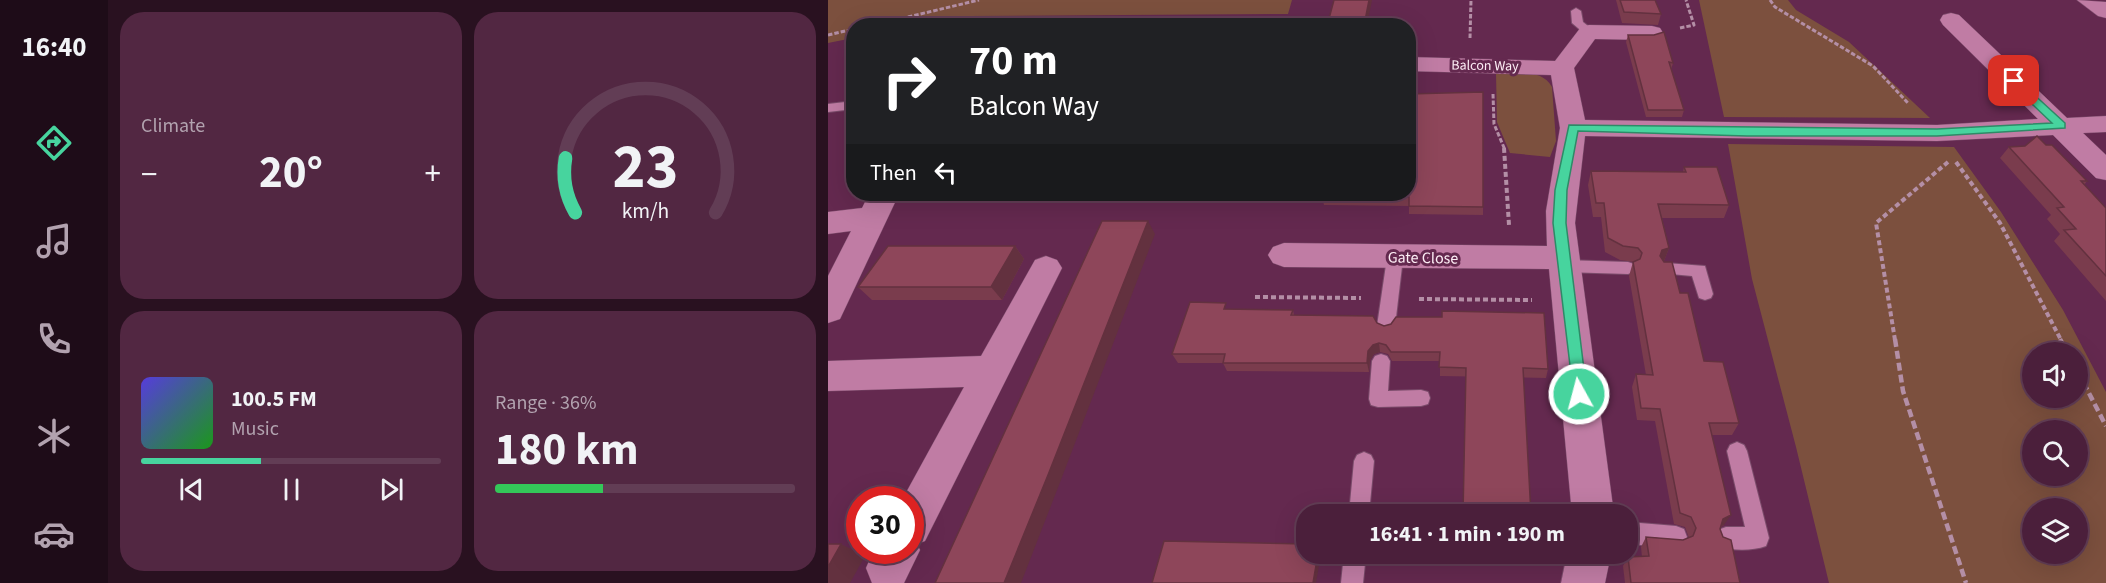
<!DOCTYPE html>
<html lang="en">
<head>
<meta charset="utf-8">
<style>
	body { margin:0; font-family:"Source Sans 3",sans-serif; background:#522742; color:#f1f3f6; height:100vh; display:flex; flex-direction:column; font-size:22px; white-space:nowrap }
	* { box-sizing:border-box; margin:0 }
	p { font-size:20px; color:#b2a2af }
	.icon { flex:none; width:33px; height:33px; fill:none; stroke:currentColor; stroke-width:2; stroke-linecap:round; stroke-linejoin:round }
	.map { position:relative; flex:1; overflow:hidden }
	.details { display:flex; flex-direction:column; gap:12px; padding:12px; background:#291120; width:720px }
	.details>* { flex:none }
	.hud { position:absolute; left:18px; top:18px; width:570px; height:183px; border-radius:24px; box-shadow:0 6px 24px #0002,0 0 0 2px #623d55; background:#202124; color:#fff; overflow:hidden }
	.buttons { position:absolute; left:1194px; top:342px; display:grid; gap:12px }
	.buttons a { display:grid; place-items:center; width:66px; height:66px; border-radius:50%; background:#4b1f3b; box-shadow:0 6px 24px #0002,0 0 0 2px #623d55; font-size:30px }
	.speed { position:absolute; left:18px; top:486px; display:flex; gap:12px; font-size:30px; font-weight:700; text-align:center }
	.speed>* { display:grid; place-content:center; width:78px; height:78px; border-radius:50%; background:#4b1f3b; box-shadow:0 6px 24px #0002,0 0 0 2px #623d55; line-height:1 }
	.speed .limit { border:9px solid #d22; background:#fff; color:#111 }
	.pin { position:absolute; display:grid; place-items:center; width:51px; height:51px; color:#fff; margin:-26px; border-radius:12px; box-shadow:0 3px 9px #0006 }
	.me { position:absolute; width:66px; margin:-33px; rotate:353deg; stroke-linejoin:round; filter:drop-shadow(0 0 4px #0008) }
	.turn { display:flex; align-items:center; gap:21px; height:126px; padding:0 24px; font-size:27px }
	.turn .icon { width:78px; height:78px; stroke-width:2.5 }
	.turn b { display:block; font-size:42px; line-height:51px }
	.then { display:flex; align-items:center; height:57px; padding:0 24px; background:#0003; gap:12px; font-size:22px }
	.big { font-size:45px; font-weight:700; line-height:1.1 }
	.details .widget { flex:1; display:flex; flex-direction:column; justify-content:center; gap:9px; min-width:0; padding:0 21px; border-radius:24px; background:#522742 }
	.details .dial { align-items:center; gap:0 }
	.dial svg { height:156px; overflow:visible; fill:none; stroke:#623d55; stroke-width:7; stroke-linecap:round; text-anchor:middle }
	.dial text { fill:#f1f3f6; stroke:none }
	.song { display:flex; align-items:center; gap:18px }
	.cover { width:72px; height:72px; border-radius:9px; background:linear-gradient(135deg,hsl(250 70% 55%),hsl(120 70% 35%)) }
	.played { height:6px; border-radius:3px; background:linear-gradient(90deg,#47d49e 40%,#623d55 40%) }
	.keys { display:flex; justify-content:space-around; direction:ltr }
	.heat { display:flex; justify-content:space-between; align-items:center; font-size:33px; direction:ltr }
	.charge { height:9px; border-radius:4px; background:linear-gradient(90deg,#34c759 36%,#623d55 0) }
	.details .tiles { flex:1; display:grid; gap:12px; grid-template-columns:repeat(2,1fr) }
	.trip { position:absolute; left:468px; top:504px; width:342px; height:60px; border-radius:24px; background:#4b1f3b; box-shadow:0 6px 24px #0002,0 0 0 2px #623d55; font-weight:700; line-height:60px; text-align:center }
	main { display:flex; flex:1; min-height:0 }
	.menu { display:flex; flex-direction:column; width:108px; justify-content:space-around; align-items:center; background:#1e0c18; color:#b2a2af }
	.menu .icon { width:42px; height:42px }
	.menu .active { color:#47d49e }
	.menu b { font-size:27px; color:#f1f3f6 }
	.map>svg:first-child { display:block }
</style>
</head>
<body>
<main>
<nav class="menu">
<b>16:40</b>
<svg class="icon active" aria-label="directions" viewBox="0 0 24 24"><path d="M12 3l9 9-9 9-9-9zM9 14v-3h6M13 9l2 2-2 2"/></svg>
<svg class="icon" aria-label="music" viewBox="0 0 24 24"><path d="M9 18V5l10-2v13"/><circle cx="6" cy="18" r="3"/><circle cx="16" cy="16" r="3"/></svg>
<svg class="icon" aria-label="phone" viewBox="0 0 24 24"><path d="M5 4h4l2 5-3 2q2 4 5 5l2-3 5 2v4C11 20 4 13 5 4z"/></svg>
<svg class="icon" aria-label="climate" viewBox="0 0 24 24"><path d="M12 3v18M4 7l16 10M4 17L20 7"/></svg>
<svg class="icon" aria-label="car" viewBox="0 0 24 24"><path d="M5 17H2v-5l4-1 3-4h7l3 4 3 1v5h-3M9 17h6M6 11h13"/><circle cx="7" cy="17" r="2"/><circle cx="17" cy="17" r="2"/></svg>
</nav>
<section class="details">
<div class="tiles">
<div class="widget"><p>Climate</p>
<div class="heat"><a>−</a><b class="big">20°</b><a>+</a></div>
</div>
<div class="widget dial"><svg viewBox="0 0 100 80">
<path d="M14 69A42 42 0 1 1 86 69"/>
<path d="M14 69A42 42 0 0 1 9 41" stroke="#47d49e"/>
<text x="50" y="56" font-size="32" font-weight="700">23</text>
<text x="50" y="72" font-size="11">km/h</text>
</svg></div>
<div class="widget">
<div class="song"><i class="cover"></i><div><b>100.5 FM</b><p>Music</p></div></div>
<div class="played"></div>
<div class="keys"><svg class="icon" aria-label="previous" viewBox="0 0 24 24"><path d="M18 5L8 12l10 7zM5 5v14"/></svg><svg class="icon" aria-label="pause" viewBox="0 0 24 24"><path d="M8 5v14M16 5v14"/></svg><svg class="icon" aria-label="next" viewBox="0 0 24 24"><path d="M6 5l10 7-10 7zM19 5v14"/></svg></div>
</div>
<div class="widget"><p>Range · 36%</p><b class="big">180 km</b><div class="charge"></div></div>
</div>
</section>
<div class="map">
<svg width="1278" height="583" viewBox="0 0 1278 583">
	<rect width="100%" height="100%" fill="#64294f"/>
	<g fill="#7c503e" fill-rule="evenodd">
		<polygon points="0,0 464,0 460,14 139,16 89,25 26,26 25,38 0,43"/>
		<polygon points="871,0 960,0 968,10 1021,42 1102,118 896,117"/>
		<path d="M668 73C687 73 713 68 724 87L728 141 722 157 682 153 669 122Z"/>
		<path d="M900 144 1126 147 1173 212 1235 310 1278 392V583H1001L968 447 924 279ZM1204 352H1250V398H1204ZM1204 430H1250V476H1204ZM1204 508H1250V554H1204Z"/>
	</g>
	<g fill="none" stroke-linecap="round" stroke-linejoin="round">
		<defs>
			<g id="service">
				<polygon points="748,8 753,11 755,22 765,30 765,34 757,34 744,23 743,11"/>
				<polygon points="26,101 26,109 0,112 0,104"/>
				<polygon points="567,252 573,254 575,258 567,326 564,331 558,333 552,331 549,326 559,258 561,254"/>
				<polygon points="736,260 800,262 806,264 808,268 806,272 800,274 736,272 730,270 728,266 730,262"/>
				<polygon points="838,263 877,266 885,294 883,298 877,300 871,298 864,276 832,273 830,269 832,265"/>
				<polygon points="553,354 559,356 562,361 560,391 593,390 600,392 602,398 600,404 593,406 550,407 543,405 541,399 544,361 547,356"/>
				<path d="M909 442 916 445 919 451 941 538 938 546C924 551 904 551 890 546L887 538 890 530 898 527H917L899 451 902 445Z"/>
				<polygon points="536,452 543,455 546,461 541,514 521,514 526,461 529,455"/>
				<polygon points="800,522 848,526 856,529 859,537 856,545 848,548 800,544"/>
				<polygon points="516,554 538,554 535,583 513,583"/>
			</g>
			<g id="minor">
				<polygon points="1249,0 1278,2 1278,18 1270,16"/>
				<polygon points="1123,13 1131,15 1239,118 1278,116 1278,132 1255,133 1278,155 1278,180 1268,178 1225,135 1109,141 757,136 747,223 786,514 744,514 721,269 456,267 445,263 440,255 445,247 456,243 719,246 718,211 732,128 723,75 580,71 580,57 727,61 753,27 761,25 824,26 832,28 835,33 832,38 824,40 767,39 746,68 757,120 1109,125 1210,119 1115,25 1112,20 1115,15"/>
				<polygon points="41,194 71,194 12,319 0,323 0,276 23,231 0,234 0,212 34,208"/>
				<polygon points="218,256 229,260 234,268 97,541 89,544 92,550 76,583 44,583 38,568 46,550 82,550 82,500 74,500 136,387 0,391 0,361 153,356 207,260"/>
				<polygon points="739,554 783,554 777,583 733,583"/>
			</g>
		</defs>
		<use href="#service" stroke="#7a4b6a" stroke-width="2"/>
		<use href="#minor" stroke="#7a4b6a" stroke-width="1"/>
		<g stroke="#b48fa6" stroke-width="3" stroke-dasharray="4.5 2" stroke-linecap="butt">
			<polyline points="942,0 947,7 1045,66 1080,103"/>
			<polyline points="42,26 151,0"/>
			<polyline points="852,28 866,25 858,0"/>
			<polyline points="0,35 26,29"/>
			<polyline points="642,38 643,0"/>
			<polyline points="665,94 666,124 677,150"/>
		</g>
		<g stroke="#b48fa6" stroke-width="4" stroke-dasharray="5 3" stroke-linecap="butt">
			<polyline points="676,148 681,225"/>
			<polyline points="1128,162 1172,223 1233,340"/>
			<polyline points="427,297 533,298"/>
			<polyline points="591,299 704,300"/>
			<polyline points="1067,340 1048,223 1120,162"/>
		</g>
		<g stroke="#b48fa6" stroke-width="4.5" stroke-dasharray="8 4" stroke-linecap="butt">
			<polyline points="1067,339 1075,391 1138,583"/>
			<polyline points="1232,339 1239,352"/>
			<polyline points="1250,372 1278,426"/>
		</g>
		<use href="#service" fill="#c07ca4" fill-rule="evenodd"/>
		<use href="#minor" fill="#c07ca4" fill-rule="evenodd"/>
	</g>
	<g fill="#7a3c4d">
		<polygon points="788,0 827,0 833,14 830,25 794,23"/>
		<polygon points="800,35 845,63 843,70 856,110 854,117 818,117 798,42"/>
		<polygon points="655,92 655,215 581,214 581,206 496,205 494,197"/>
		<polygon points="1218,145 1259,181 1256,185 1278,208 1278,301 1226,241 1232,234 1219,219 1223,215 1172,158 1181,147"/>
		<polygon points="856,167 901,205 896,218 834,218 841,248 836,261 852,293 876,361 911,423 904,435 884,435 896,525 893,527 892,529 912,583 797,583 795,566 800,557 814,557 813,547 818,537 855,540 861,538 857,527 846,524 827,421 809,420 804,387 808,374 818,375 801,276 805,262 806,262 792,260 777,252 773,217 765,217 760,185 763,171 855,172"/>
		<polygon points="187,246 196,259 174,300 44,300 30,287"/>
		<polygon points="400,309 465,310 466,315 549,323 556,326 720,369 718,378 612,376 612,361 564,361 560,354 552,352 546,354 542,360 541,372 399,371 395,363 350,363 344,354"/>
		<polygon points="634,554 704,554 704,557 634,556"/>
	</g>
	<g fill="#63313f">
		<polygon points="541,0 544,0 539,26 536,26"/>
		<polygon points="320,221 327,234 231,485 193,583 176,583"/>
		<polygon points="187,246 196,259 174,300 163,287"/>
		<polygon points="841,248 836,261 830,264 834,250"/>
		<polygon points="551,343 552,352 546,354 542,360 541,372 539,363 540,351 545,345"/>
		<polygon points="903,515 896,525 888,529 895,519"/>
		<polygon points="13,544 37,556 22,583 0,583 0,567"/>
		<polygon points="490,554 493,554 488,583 485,583"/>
	</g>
	<g fill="#8e465a" stroke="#63313f" stroke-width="1.5">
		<polygon points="506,0 541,0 536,26 499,26"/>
		<polygon points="792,0 827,0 833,14 796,12"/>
		<polygon points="836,32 845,63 841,62 856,110 820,110 800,35 826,35"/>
		<polygon points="655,92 655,207 581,206 581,197 494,197 495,194 580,194 580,94"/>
		<polygon points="1209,136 1218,145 1224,145 1259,181 1253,181 1278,208 1278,276 1236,230 1248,229 1229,208 1236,207 1181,147 1197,146"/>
		<polygon points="856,167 889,167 901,205 830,204 841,248 834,250 832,256 836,262 844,262 852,293 860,293 876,361 895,362 911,423 881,423 903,515 895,519 892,529 895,537 903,540 912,583 803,583 800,557 821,556 818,537 855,540 865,536 868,528 863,517 852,513 832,409 813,408 808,374 825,375 805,262 812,259 814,253 810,248 795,246 780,238 776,203 768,203 763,171 858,172"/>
		<polygon points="274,221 320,221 220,475 176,583 107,583"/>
		<polygon points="60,246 187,246 163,287 30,287"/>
		<polygon points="362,302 398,303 396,309 465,310 463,315 545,316 549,323 556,326 563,324 568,317 614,317 614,311 716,313 720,369 695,368 703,514 635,514 638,368 611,367 612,352 563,352 558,345 551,343 545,345 540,351 539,363 395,363 397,354 344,354"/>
		<polygon points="336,541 478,544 478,554 490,554 485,583 324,583"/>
		<polygon points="0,544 13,544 0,567"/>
	</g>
	<polygon fill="#47d49e" stroke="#2e8a67" stroke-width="1.5" points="1182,79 1189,79 1237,123 1237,128 1109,136 919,136 750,131 739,190 738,223 759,394 757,399 751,400 746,399 725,223 727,190 741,125 1109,129 1224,123 1182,83"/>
	<g text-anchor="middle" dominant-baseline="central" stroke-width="6" stroke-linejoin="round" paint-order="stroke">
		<g font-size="14" fill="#fdedf5" stroke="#64294f">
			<text transform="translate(657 66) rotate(1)">Balcon Way</text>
		</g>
		<g font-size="16" fill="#fdedf5" stroke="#64294f">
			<text transform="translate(595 258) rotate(1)">Gate Close</text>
		</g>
	</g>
</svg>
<div class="buttons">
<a><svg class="icon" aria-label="sound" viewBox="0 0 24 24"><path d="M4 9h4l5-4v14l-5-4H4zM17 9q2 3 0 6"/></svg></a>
<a><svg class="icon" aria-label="search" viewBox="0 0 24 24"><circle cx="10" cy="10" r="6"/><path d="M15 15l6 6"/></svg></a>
<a><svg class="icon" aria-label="layers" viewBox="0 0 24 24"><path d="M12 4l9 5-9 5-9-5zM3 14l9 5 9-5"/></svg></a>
</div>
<div class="speed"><div class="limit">30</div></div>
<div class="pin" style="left:1186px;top:81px;background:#d93025"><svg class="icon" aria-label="arrive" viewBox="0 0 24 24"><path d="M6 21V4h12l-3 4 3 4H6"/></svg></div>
<svg class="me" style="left:751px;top:394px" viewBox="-20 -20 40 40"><circle r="17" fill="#47d49e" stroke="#fff" stroke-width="3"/><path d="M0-11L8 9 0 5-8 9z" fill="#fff"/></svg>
<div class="trip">16:41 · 1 min · 190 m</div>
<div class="hud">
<div class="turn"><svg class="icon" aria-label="right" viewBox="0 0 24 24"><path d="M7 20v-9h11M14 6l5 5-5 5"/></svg><div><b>70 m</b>Balcon Way</div></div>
<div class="then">Then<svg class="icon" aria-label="left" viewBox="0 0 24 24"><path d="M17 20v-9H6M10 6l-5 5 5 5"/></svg></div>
</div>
</div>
</main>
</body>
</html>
